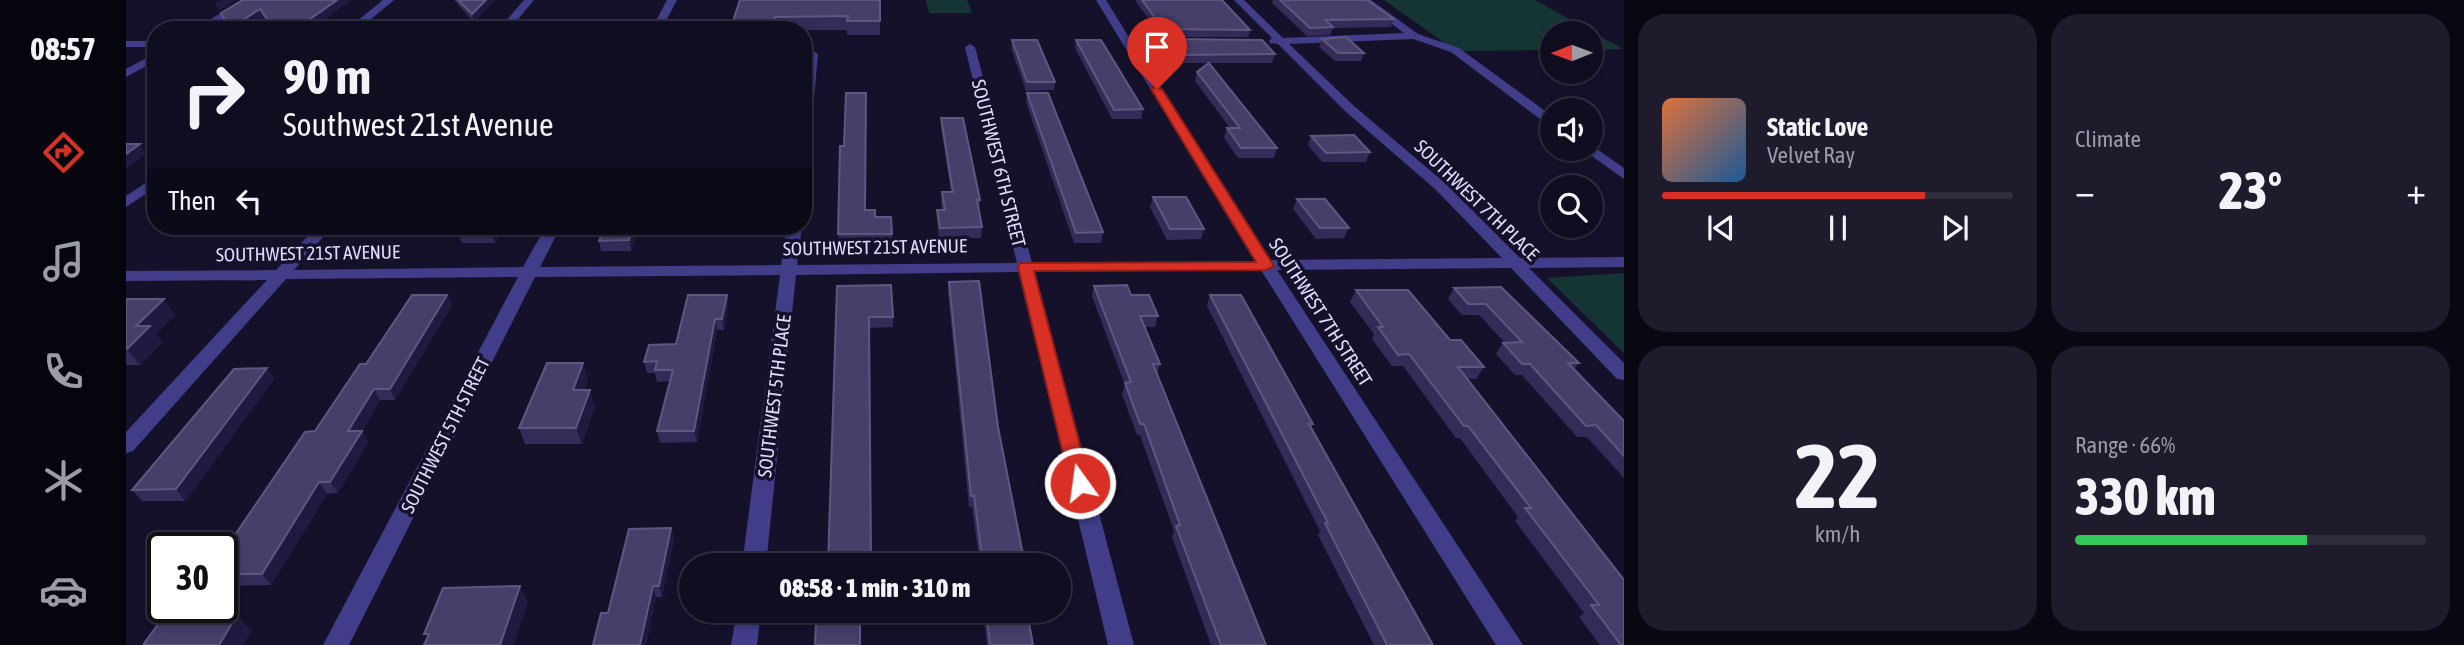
<!DOCTYPE html>
<html lang="en">
<head>
<meta charset="utf-8">
<style>
	body { margin:0; font-family:"Asap Condensed",sans-serif; background:#1e1b2d; color:#f1f3f6; height:100vh; display:flex; flex-direction:column; font-size:26px; white-space:nowrap }
	* { box-sizing:border-box; margin:0 }
	p { font-size:23px; color:#9c9ca5 }
	.icon { flex:none; width:38px; height:38px; fill:none; stroke:currentColor; stroke-width:2; stroke-linecap:round; stroke-linejoin:round }
	.map { position:relative; flex:1; overflow:hidden }
	.side { display:flex; flex-direction:column; gap:14px; padding:14px; background:#090712; width:840px }
	.side>* { flex:none }
	.top-card { position:absolute; left:21px; top:21px; width:665px; height:214px; border-radius:28px; box-shadow:0 4px 10px #0003,0 0 0 2px #302d3e; background:#100d20; color:#f1f3f6; overflow:hidden }
	.needle { width:46px; rotate:269deg }
	.tools { position:absolute; left:1414px; top:21px; display:grid; gap:14px }
	.tools a { display:grid; place-items:center; width:63px; height:63px; border-radius:50%; background:#100d20; box-shadow:0 4px 10px #0003,0 0 0 2px #302d3e; font-size:35px }
	.speed { position:absolute; left:21px; top:532px; display:flex; gap:14px; font-size:35px; font-weight:700; text-align:center }
	.speed>* { display:grid; place-content:center; width:91px; height:91px; border-radius:50%; background:#100d20; box-shadow:0 4px 10px #0003,0 0 0 2px #302d3e; line-height:1 }
	.speed .limit { border:4px solid #111; border-radius:10px; background:#fff; color:#111 }
	.pin { position:absolute; display:grid; place-items:center; width:60px; height:60px; color:#fff; margin:-72px -30px; border-radius:50% 50% 50% 0; rotate:-45deg; box-shadow:0 0 7px #0007 }
	.pin .icon { rotate:45deg }
	.me { position:absolute; width:77px; margin:-38px; rotate:346deg; stroke-linejoin:round; filter:drop-shadow(0 0 5px #0008) }
	.turn { display:flex; align-items:center; gap:24px; height:147px; padding:0 21px; font-size:32px }
	.turn .icon { width:91px; height:91px; stroke-width:2.5 }
	.turn b { display:block; font-size:49px; line-height:60px }
	.then { display:flex; align-items:center; height:66px; padding:0 21px; background:#0003; gap:14px; font-size:26px }
	.big { font-size:52px; font-weight:800; line-height:1.1 }
	.side .tile { flex:1; display:flex; flex-direction:column; justify-content:center; gap:10px; min-width:0; padding:0 24px; border-radius:28px; background:#1e1b2d }
	.side .dial { align-items:center; gap:0 }
	.dial b { font-size:91px; line-height:1 }
	.song { display:flex; align-items:center; gap:21px }
	.cover { width:84px; height:84px; border-radius:10px; background:linear-gradient(135deg,hsl(20 70% 55%),hsl(210 70% 35%)) }
	.played { height:7px; border-radius:4px; background:linear-gradient(90deg,#d93025 75%,#302d3e 75%) }
	.keys { display:flex; justify-content:space-around; direction:ltr }
	.heat { display:flex; justify-content:space-between; align-items:center; font-size:38px; direction:ltr }
	.charge { height:10px; border-radius:5px; background:linear-gradient(90deg,#34c759 66%,#302d3e 0) }
	.side .tiles { flex:1; display:grid; gap:14px; grid-template-columns:repeat(2,1fr) }
	.trip { position:absolute; left:553px; top:553px; width:392px; height:70px; border-radius:35px; background:#100d20; box-shadow:0 4px 10px #0003,0 0 0 2px #302d3e; font-weight:800; line-height:70px; text-align:center }
	main { display:flex; flex:1; min-height:0 }
	.tab-bar { display:flex; flex-direction:column; width:126px; justify-content:space-around; align-items:center; background:#06050d; color:#9c9ca5 }
	.tab-bar .icon { width:49px; height:49px }
	.tab-bar .active { color:#d93025 }
	.tab-bar b { font-size:32px; color:#f1f3f6 }
	.map>svg:first-child { display:block }
</style>
</head>
<body>
<main>
<nav class="tab-bar">
<b>08:57</b>
<svg class="icon active" aria-label="directions" viewBox="0 0 24 24"><path d="M12 3l9 9-9 9-9-9zM9 14v-3h6M13 9l2 2-2 2"/></svg>
<svg class="icon" aria-label="music" viewBox="0 0 24 24"><path d="M9 18V5l10-2v13"/><circle cx="6" cy="18" r="3"/><circle cx="16" cy="16" r="3"/></svg>
<svg class="icon" aria-label="phone" viewBox="0 0 24 24"><path d="M5 4h4l2 5-3 2q2 4 5 5l2-3 5 2v4C11 20 4 13 5 4z"/></svg>
<svg class="icon" aria-label="climate" viewBox="0 0 24 24"><path d="M12 3v18M4 7l16 10M4 17L20 7"/></svg>
<svg class="icon" aria-label="car" viewBox="0 0 24 24"><path d="M5 17H2v-5l4-1 3-4h7l3 4 3 1v5h-3M9 17h6M6 11h13"/><circle cx="7" cy="17" r="2"/><circle cx="17" cy="17" r="2"/></svg>
</nav>
<div class="map">
<svg width="1498" height="645" viewBox="0 0 1498 645">
	<rect width="100%" height="100%" fill="#16112b"/>
	<g fill="#153534">
		<polygon points="800,0 841,0 846,13 803,13"/>
		<polygon points="1258,0 1409,0 1497,49 1465,50 1465,33 1426,33 1426,50 1330,51"/>
		<polygon points="1498,273 1498,353 1421,278"/>
	</g>
	<g fill="none" stroke-linecap="round" stroke-linejoin="round">
		<g fill="#423d89" fill-rule="evenodd">
			<polygon points="115,0 127,0 80,30 68,30"/>
			<polygon points="257,0 268,0 232,30 220,30"/>
			<polygon points="398,0 408,0 383,30 372,30"/>
			<polygon points="541,0 551,0 535,30 525,30"/>
			<polygon points="970,0 980,0 1004,39 1068,39 1073,42 1068,45 1008,45 1145,260 1376,258 1309,189 1220,112 1152,44 1144,43 1143,41 1146,38 1108,0 1118,0 1157,38 1278,33 1234,0 1245,0 1292,34 1333,48 1426,116 1426,126 1422,125 1325,52 1287,39 1163,44 1228,106 1319,183 1394,258 1498,257 1498,267 1403,268 1498,363 1498,380 1491,379 1385,268 1151,270 1397,645 1370,645 1135,270 909,272 1008,645 982,645 893,272 670,275 640,565 616,565 654,275 409,277 223,645 197,645 392,277 160,279 7,451 0,453 0,432 141,280 0,281 0,271 150,270 191,226 207,226 168,270 397,267 420,226 435,226 414,267 655,265 661,226 676,226 671,265 891,263 839,47 844,44 849,47 906,263 1129,261"/>
			<rect x="0" y="41" width="30" height="6"/>
			<polygon points="687,51 692,54 684,144 677,148 677,89 682,54"/>
			<polygon points="30,53 30,61 0,77 0,69"/>
			<polygon points="1465,145 1498,168 1498,179 1456,149 1465,149"/>
			<polygon points="30,176 30,187 0,207 0,196"/>
			<polygon points="611,611 635,611 631,645 605,645"/>
		</g>
	</g>
	<g fill="#352b58">
		<polygon points="225,0 184,30 147,30 138,17 118,30 104,30 95,13"/>
		<polygon points="328,0 369,0 348,22"/>
		<polygon points="614,0 754,0 754,35 721,35 721,30 604,30"/>
		<polygon points="1009,0 1096,0 1124,30 1122,37 1035,37"/>
		<polygon points="1147,0 1241,0 1268,19 1265,27 1207,28 1204,35 1181,36 1146,3"/>
		<polygon points="1045,39 1149,54 1146,63 1083,63 1151,148 1148,158 1112,158 1098,138 1101,128 1104,128 1069,81 1071,72 1083,63 1055,63 1043,48"/>
		<polygon points="1196,39 1238,53 1235,61 1209,61 1193,47"/>
		<polygon points="886,40 929,82 928,90 900,91 885,48"/>
		<polygon points="950,40 1017,109 1015,119 986,119 949,48"/>
		<polygon points="901,93 977,232 975,243 948,243 900,102"/>
		<polygon points="815,118 854,200 853,210 856,227 855,238 813,238 811,221 811,210 816,210 815,202 816,192 825,192 815,127"/>
		<polygon points="1185,136 1244,152 1240,162 1196,162 1182,145"/>
		<polygon points="1027,197 1078,229 1075,239 1041,240 1024,207"/>
		<polygon points="1171,199 1223,228 1218,238 1190,239 1167,209"/>
		<polygon points="739,210 749,217 766,234 766,244 713,245 712,234"/>
		<polygon points="331,226 379,226 369,243 336,243 330,228"/>
		<polygon points="514,226 505,251 475,251 473,241"/>
		<polygon points="823,282 872,427 899,565 854,565 846,507 843,507 822,292"/>
		<polygon points="711,286 767,317 767,327 743,328"/>
		<polygon points="968,286 1005,295 1032,316 1029,327 1019,327 1034,364 1031,375 1140,645 1085,645 1046,537 1048,531 1014,435 1011,435 996,394 999,385 966,296"/>
		<polygon points="1375,287 1453,363 1448,370 1498,421 1498,478 1461,437 1451,437 1396,375 1389,375 1370,354 1377,343 1379,343 1353,315 1336,315 1322,299 1328,288"/>
		<polygon points="1230,290 1324,340 1358,367 1350,379 1341,379 1498,645 1474,645 1453,617 1458,613 1389,521 1392,517 1334,438 1330,438 1277,366 1266,366 1246,339 1248,334 1224,302"/>
		<polygon points="321,295 326,305 269,400 254,400 236,431 242,442 212,493 201,494 145,585 96,586 96,554 240,364"/>
		<polygon points="601,295 602,306 598,330 591,330 571,442 534,443 531,431 544,381 531,382 529,373 521,373 518,362 550,344"/>
		<polygon points="1084,295 1187,424 1185,427 1307,645 1248,645 1192,535 1194,531 1081,306"/>
		<polygon points="0,299 49,315 30,334 36,342 14,365 0,365"/>
		<polygon points="141,368 148,379 59,501 16,501 6,490"/>
		<polygon points="462,379 458,390 469,406 456,444 399,444 393,428"/>
		<polygon points="545,528 548,539 536,597 530,597 520,645 467,645 482,613"/>
		<polygon points="859,611 901,611 907,645 861,645 858,619"/>
	</g>
	<g fill="#21193f">
		<polygon points="95,0 110,0 93,11 89,3"/>
		<polygon points="211,0 225,0 184,30 180,22"/>
		<polygon points="360,0 369,0 348,22 346,14"/>
		<polygon points="134,9 138,17 118,30 112,30 109,25"/>
		<polygon points="649,17 650,30 646,30"/>
		<polygon points="14,144 20,154 0,169 0,154"/>
		<polygon points="365,226 379,226 369,243 364,228"/>
		<polygon points="508,226 514,226 505,251 503,240"/>
		<polygon points="321,295 326,305 269,400 264,389"/>
		<polygon points="601,295 602,306 598,330 596,319"/>
		<polygon points="38,299 49,315 30,334 36,342 14,365 1,349 10,326"/>
		<polygon points="589,319 591,330 571,442 568,431"/>
		<polygon points="457,363 462,379 452,406 447,390"/>
		<polygon points="141,368 148,379 59,501 50,489"/>
		<polygon points="248,389 254,400 229,442 222,431"/>
		<polygon points="464,390 469,406 456,444 450,428"/>
		<polygon points="236,431 242,442 212,493 204,482"/>
		<polygon points="193,482 201,494 145,585 136,574"/>
		<polygon points="545,528 548,539 536,597 533,586"/>
		<polygon points="394,586 402,602 388,645 374,645"/>
		<polygon points="527,586 530,597 520,645 514,645"/>
		<polygon points="111,615 126,631 117,645 93,645"/>
	</g>
	<g fill="#473e6a" stroke="#605781" stroke-width="2">
		<polygon points="117,0 211,0 180,22 143,22 134,9 109,25 102,25 95,13"/>
		<polygon points="332,0 360,0 346,14"/>
		<polygon points="614,0 754,0 754,21 721,21 722,16 649,17 646,30 604,30"/>
		<polygon points="1016,0 1096,0 1124,30 1037,29"/>
		<polygon points="1154,0 1241,0 1268,19 1199,20 1207,27 1184,28"/>
		<polygon points="1220,37 1238,53 1212,53 1196,39"/>
		<polygon points="1045,39 1136,40 1149,54 1057,55"/>
		<polygon points="886,40 911,40 929,82 901,82"/>
		<polygon points="950,40 975,40 1017,109 988,110"/>
		<polygon points="1083,63 1151,148 1115,148 1101,128 1114,128 1071,72"/>
		<polygon points="720,93 740,93 739,210 749,210 749,217 765,217 766,234 712,234 714,146 718,146"/>
		<polygon points="901,93 922,93 977,232 950,233"/>
		<polygon points="815,118 837,118 854,200 851,200 856,227 814,228 811,210 819,210 816,192 827,192"/>
		<polygon points="1228,135 1244,152 1200,153 1185,136"/>
		<polygon points="0,144 14,144 0,154"/>
		<polygon points="1027,197 1060,197 1078,229 1044,229"/>
		<polygon points="1171,199 1199,199 1223,228 1194,228"/>
		<polygon points="331,226 365,226 364,228 330,228"/>
		<polygon points="479,226 508,226 503,240 473,241"/>
		<polygon points="853,281 872,427 899,565 857,565 848,496 845,496 823,282"/>
		<polygon points="765,285 767,317 743,317 745,565 702,565 711,286"/>
		<polygon points="1001,285 1005,295 1023,295 1032,316 1014,316 1034,364 1027,364 1140,645 1095,645 1050,526 1054,525 1018,424 1014,424 999,383 1005,382 968,286"/>
		<polygon points="1375,287 1453,363 1442,363 1498,421 1498,456 1470,425 1460,426 1404,364 1396,364 1377,343 1396,342 1360,304 1342,304 1328,288"/>
		<polygon points="1230,290 1282,290 1324,340 1335,340 1358,367 1332,367 1498,580 1498,645 1495,645 1465,605 1473,605 1399,508 1405,508 1342,426 1338,426 1283,354 1272,355 1252,327 1257,327"/>
		<polygon points="286,295 321,295 264,389 248,389 222,431 236,431 204,482 193,482 136,574 96,574 96,554 179,432 189,431 234,364 240,364"/>
		<polygon points="562,295 601,295 596,319 589,319 568,431 531,431 547,370 529,370 531,361 518,362 523,345 550,344"/>
		<polygon points="1084,295 1115,295 1187,424 1183,424 1307,645 1261,645 1199,523 1202,523"/>
		<polygon points="0,299 38,299 10,326 24,326 1,349 0,349"/>
		<polygon points="421,363 457,363 447,390 464,390 450,428 393,428"/>
		<polygon points="141,368 50,489 6,490 108,369"/>
		<polygon points="545,528 533,586 527,586 514,645 467,645 475,613 482,613 503,529"/>
		<polygon points="394,586 374,645 298,645 303,634 298,634 317,588"/>
		<polygon points="860,611 901,611 907,645 864,645"/>
		<polygon points="111,615 93,645 17,645 38,616"/>
		<polygon points="734,621 734,645 689,645 690,622"/>
	</g>
	<polygon fill="#d93025" stroke="#8d1f18" stroke-width="2" points="1027,87 1036,89 1148,266 1140,270 908,271 964,483 961,488 947,488 944,483 892,267 894,263 1130,262 1025,89"/>
	<g text-anchor="middle" dominant-baseline="central" stroke-width="7" stroke-linejoin="round" paint-order="stroke">
		<g font-size="19" fill="#e1dcfe" stroke="#16112b">
			<text transform="translate(873 163) rotate(76)">SOUTHWEST 6TH STREET</text>
			<text transform="translate(1351 200) rotate(44)">SOUTHWEST 7TH PLACE</text>
			<text transform="translate(749 247) rotate(-1)">SOUTHWEST 21ST AVENUE</text>
			<text transform="translate(182 253) rotate(-1)">SOUTHWEST 21ST AVENUE</text>
			<text transform="translate(1195 312) rotate(57)">SOUTHWEST 7TH STREET</text>
			<text transform="translate(648 396) rotate(-83)">SOUTHWEST 5TH PLACE</text>
			<text transform="translate(319 435) rotate(-63)">SOUTHWEST 5TH STREET</text>
		</g>
	</g>
</svg>
<div class="tools">
<a><svg class="needle" viewBox="-14 -14 28 28"><path d="M0-13l5 13h-10z" fill="#e53935"/><path d="M0 13l5-13h-10z" fill="#9c9ca5"/></svg></a>
<a><svg class="icon" aria-label="sound" viewBox="0 0 24 24"><path d="M4 9h4l5-4v14l-5-4H4zM17 9q2 3 0 6"/></svg></a>
<a><svg class="icon" aria-label="search" viewBox="0 0 24 24"><circle cx="10" cy="10" r="6"/><path d="M15 15l6 6"/></svg></a>
</div>
<div class="speed"><div class="limit">30</div></div>
<div class="pin" style="left:1031px;top:89px;background:#d93025"><svg class="icon" aria-label="arrive" viewBox="0 0 24 24"><path d="M6 21V4h12l-3 4 3 4H6"/></svg></div>
<svg class="me" style="left:954px;top:483px" viewBox="-20 -20 40 40"><circle r="17" fill="#d93025" stroke="#fff" stroke-width="3"/><path d="M0-11L8 9 0 5-8 9z" fill="#fff"/></svg>
<div class="trip">08:58 · 1 min · 310 m</div>
<div class="top-card">
<div class="turn"><svg class="icon" aria-label="right" viewBox="0 0 24 24"><path d="M7 20v-9h11M14 6l5 5-5 5"/></svg><div><b>90 m</b>Southwest 21st Avenue</div></div>
<div class="then">Then<svg class="icon" aria-label="left" viewBox="0 0 24 24"><path d="M17 20v-9H6M10 6l-5 5 5 5"/></svg></div>
</div>
</div>
<section class="side">
<div class="tiles">
<div class="tile">
<div class="song"><i class="cover"></i><div><b>Static Love</b><p>Velvet Ray</p></div></div>
<div class="played"></div>
<div class="keys"><svg class="icon" aria-label="previous" viewBox="0 0 24 24"><path d="M18 5L8 12l10 7zM5 5v14"/></svg><svg class="icon" aria-label="pause" viewBox="0 0 24 24"><path d="M8 5v14M16 5v14"/></svg><svg class="icon" aria-label="next" viewBox="0 0 24 24"><path d="M6 5l10 7-10 7zM19 5v14"/></svg></div>
</div>
<div class="tile"><p>Climate</p>
<div class="heat"><a>−</a><b class="big">23°</b><a>+</a></div>
</div>
<div class="tile dial"><b>22</b><p>km/h</p></div>
<div class="tile"><p>Range · 66%</p><b class="big">330 km</b><div class="charge"></div></div>
</div>
</section>
</main>
</body>
</html>
